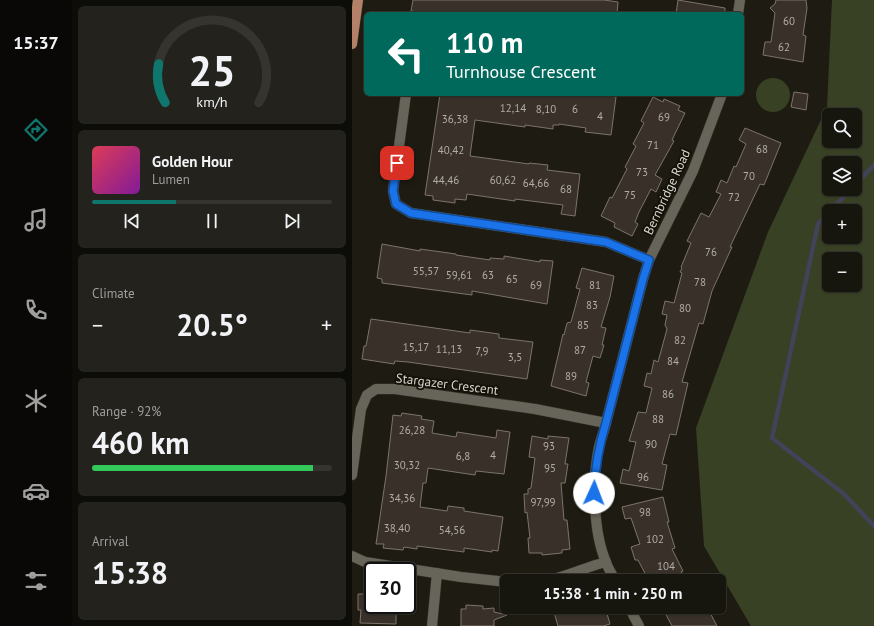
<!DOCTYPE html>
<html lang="en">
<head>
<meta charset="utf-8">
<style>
	body { margin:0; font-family:"PT Sans",sans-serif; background:#23221c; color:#f1f3f6; height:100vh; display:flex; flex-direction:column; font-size:15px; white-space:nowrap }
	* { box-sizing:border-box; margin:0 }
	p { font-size:13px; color:#9e9f9e }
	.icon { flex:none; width:22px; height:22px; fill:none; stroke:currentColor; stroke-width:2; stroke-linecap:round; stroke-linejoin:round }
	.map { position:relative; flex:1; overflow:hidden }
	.side { display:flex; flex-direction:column; gap:6px; padding:6px; background:#0c0c08; width:280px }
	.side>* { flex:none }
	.top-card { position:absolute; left:12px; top:12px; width:380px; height:84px; border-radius:6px; box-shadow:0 1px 3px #0004,0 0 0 1px #35342e; background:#00695c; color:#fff; overflow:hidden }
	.controls { position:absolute; left:470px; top:108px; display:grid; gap:8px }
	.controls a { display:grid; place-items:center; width:40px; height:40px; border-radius:6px; background:#16150e; box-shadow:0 1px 3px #0004,0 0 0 1px #35342e; font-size:20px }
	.speed { position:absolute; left:12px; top:562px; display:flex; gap:8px; font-size:20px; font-weight:700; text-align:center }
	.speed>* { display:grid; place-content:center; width:52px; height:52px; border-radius:50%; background:#16150e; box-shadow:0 1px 3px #0004,0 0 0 1px #35342e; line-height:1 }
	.speed .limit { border:2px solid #111; border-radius:6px; background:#fff; color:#111 }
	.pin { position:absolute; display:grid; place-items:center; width:34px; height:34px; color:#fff; margin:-17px; border-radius:8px; box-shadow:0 2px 6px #0006 }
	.me { position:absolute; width:44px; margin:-22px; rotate:2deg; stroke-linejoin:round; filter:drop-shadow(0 0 3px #0008) }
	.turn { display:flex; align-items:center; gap:14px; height:84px; padding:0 16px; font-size:18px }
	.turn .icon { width:52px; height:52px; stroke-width:2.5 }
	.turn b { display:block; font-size:28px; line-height:34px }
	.big { font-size:30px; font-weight:700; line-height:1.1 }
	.side .card { flex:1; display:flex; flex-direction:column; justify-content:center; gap:6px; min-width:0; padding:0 14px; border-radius:6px; background:#23221c }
	.side .dial { align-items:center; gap:0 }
	.dial svg { height:104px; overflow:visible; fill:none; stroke:#35342e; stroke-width:7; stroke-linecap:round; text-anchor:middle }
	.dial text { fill:#f1f3f6; stroke:none }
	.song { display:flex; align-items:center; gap:12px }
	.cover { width:48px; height:48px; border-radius:6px; background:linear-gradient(135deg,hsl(350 70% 55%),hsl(290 70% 35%)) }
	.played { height:4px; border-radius:2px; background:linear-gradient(90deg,#0f766e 35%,#35342e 35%) }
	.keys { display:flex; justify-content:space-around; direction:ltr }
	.heat { display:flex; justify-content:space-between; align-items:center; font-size:22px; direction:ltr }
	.charge { height:6px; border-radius:3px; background:linear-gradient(90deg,#34c759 92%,#35342e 0) }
	.trip { position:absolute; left:148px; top:574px; width:226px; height:40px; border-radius:6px; background:#16150e; box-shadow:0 1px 3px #0004,0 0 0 1px #35342e; font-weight:700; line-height:40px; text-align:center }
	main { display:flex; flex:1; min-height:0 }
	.dock { display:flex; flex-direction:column; width:72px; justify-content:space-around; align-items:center; background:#090806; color:#9e9f9e }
	.dock .icon { width:28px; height:28px }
	.dock .current { color:#0f766e }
	.dock b { font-size:18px; color:#f1f3f6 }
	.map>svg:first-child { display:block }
</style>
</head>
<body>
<main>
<nav class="dock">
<b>15:37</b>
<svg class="icon current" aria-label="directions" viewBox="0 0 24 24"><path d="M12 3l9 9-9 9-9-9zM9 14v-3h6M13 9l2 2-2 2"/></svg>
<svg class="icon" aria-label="music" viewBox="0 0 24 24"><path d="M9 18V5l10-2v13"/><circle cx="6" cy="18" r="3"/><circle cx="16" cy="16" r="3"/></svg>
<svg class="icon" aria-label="phone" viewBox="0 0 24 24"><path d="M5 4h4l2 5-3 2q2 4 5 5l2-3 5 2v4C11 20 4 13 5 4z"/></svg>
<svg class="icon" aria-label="climate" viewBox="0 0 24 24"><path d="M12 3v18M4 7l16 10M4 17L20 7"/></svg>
<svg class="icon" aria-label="car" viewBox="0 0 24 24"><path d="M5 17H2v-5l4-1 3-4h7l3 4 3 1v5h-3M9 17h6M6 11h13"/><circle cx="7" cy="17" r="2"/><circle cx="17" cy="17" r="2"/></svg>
<svg class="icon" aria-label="filters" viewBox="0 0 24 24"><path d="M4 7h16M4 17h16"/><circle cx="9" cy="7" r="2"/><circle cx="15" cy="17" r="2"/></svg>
</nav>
<section class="side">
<div class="card dial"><svg viewBox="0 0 100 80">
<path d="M14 69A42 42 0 1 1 86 69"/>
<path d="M14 69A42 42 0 0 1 9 39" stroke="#0f766e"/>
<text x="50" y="56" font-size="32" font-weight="700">25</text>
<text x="50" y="72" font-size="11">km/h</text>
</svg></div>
<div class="card">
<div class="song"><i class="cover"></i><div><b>Golden Hour</b><p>Lumen</p></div></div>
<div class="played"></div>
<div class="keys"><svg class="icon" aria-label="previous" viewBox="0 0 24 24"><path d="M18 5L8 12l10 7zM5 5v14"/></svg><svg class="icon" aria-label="pause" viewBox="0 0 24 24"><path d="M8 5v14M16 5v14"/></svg><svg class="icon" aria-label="next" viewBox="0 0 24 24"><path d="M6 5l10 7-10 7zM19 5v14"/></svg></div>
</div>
<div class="card"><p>Climate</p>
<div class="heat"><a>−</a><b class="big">20.5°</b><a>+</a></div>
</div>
<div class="card"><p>Range · 92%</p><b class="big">460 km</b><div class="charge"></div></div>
<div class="card"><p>Arrival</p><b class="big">15:38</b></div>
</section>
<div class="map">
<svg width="522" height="626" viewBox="0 0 522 626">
	<rect width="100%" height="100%" fill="#1e1c12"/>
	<g fill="#384123" fill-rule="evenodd">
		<path d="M480 0H522V626H399L352 546 344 428 416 232 475 107ZM477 115H503V141H477ZM477 163H503V189H477ZM477 211H503V237H477ZM477 259H503V285H477Z"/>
		<circle cx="421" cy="95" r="17"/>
	</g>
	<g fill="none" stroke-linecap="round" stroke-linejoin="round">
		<g stroke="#414358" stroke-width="4.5">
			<polyline points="503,185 522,165"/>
			<polyline points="478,211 499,189"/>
			<polyline points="477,212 466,224 420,438 492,494 522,526"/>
		</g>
	</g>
	<g fill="#393029" stroke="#7d736b">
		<polygon points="61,0 252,0 266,2 265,14 82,14 59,11"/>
		<polygon points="326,0 373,8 373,14 324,14"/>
		<polygon points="424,0 454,0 455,8 451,35 454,36 451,62 411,55 413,42 419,42 423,13 418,8 423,4"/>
		<polygon points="442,92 456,94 454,110 439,107"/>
		<polygon points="88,94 258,94 257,96 264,97 259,135 233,132 234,128 207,124 207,125 201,125 201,129 173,125 173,127 123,120 118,156 177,164 177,163 196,165 195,170 228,174 223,216 209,214 211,205 163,199 163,201 115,194 114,200 103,199 103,203 81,200 81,196 73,195"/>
		<polygon points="301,97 311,102 312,99 328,106 326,110 333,113 320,140 322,141 303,175 310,179 304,192 299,189 287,212 283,222 286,224 280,236 262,227 263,223 249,216 258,197 260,198 275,169 273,167 284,146 281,144 292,123 289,121"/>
		<polygon points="393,128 429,143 412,185 408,184 378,247 380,247 360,291 351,324 347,323 330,382 336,383 324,435 318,434 310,464 315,465 310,490 268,483 271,469 277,471 284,442 277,441 286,412 294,413 300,388 292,386 295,373 299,374 302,360 306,362 315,329 313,325 315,315 310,314 313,301 322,303 330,273 328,272 330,268 329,267 339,243 335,241 349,213 357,217 369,194 364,192 369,180 375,183 382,166 384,167 394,144 387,140"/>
		<polygon points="30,244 68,251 68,249 104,254 104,255 138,260 138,258 152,259 152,256 188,262 188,260 201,261 195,304 120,291 120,295 30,283 30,279 25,278"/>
		<polygon points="230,268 262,276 258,297 249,327 254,328 250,345 252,345 248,358 241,356 234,382 237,383 234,396 199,386 211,334 212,335 215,323 219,322 228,289 224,288"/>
		<polygon points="19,319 118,333 118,330 147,334 147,338 181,342 175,379 56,362 43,361 42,364 10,359 12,346 14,346"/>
		<polygon points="50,413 70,416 69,419 82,421 80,433 104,437 105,432 144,438 145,430 158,432 152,474 124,471 123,475 76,468 74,483 71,483 68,507 95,511 96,506 112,508 112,511 151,517 146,551 140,550 140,552 112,548 112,552 65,546 65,549 52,547 51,550 31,548 32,544 24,544 34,476 41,415 49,416"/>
		<polygon points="180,436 196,439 196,436 217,438 213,464 216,464 213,483 209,483 212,520 215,520 218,549 210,550 210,553 190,555 190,553 177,553 176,538 178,538 175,512 173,513 172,494 176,494 176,489 179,488 183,458 177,457"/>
		<polygon points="311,497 317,522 315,522 323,548 320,549 331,571 329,572 334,581 297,581 286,560 283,560 279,547 288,544 279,518 273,519 270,507"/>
		<polygon points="6,594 21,594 21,605 44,605 44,624 8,623 9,610 6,610"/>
		<polygon points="114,605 131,606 131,609 142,608 142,612 155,615 142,620 142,626 109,626 109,609 114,609"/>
		<polygon points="209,607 253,607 258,624 251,626 206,626 201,609"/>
		<polygon points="310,607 355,607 365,626 320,626"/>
	</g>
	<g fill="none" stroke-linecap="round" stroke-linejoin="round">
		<defs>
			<g id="street">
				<polyline points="386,14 388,0"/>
				<polyline points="54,94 41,191 44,204 59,213 254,242 297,260"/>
				<polyline points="0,475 9,409 15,395 24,389 43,389 183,409 254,423"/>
				<polyline points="0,556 13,562 109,577 155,582"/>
				<path d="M192 581C213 578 233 567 254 562"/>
				<path d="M264 581C260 575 256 568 254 562 241 532 240 479 247 447 249 439 252 431 254 423L291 279 297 260 341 171 370 94"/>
				<polyline points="277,607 287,626"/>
				<polyline points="80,626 85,573"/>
			</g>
			<polyline id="primary" points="0,44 6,0"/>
		</defs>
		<use href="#street" stroke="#36342f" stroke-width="11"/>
		<use href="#primary" stroke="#36342f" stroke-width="11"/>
		<use href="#street" stroke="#676459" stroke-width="10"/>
		<use href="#primary" stroke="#b48068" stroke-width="10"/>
	</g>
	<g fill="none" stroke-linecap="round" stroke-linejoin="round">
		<defs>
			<path id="route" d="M45 163 41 191 44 204 59 213 254 242 297 260 291 279 254 423C246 448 243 467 242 493"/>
		</defs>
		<use href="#route" stroke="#114b97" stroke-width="10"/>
		<use href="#route" stroke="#1a73e8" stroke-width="7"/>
	</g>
	<g text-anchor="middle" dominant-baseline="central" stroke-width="4" stroke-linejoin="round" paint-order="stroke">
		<g font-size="11" fill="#b0aca6">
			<text x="437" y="21">60</text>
			<text x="432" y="47">62</text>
			<text x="161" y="108">12,14</text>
			<text x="194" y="109">8,10</text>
			<text x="223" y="109">6</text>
			<text x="248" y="116">4</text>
			<text x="312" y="117">69</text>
			<text x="103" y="119">36,38</text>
			<text x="301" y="145">71</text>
			<text x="410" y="149">68</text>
			<text x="99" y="150">40,42</text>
			<text x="290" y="172">73</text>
			<text x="397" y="176">70</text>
			<text x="94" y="180">44,46</text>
			<text x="151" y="180">60,62</text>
			<text x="184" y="183">64,66</text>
			<text x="214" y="189">68</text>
			<text x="278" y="195">75</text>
			<text x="382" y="197">72</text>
			<text x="359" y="252">76</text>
			<text x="74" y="271">55,57</text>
			<text x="107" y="275">59,61</text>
			<text x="136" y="275">63</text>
			<text x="160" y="279">65</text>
			<text x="348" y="282">78</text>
			<text x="184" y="285">69</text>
			<text x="243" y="285">81</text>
			<text x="240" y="305">83</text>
			<text x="333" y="308">80</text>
			<text x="231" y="325">85</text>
			<text x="328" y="340">82</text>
			<text x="64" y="347">15,17</text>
			<text x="97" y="349">11,13</text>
			<text x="228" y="350">87</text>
			<text x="130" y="351">7,9</text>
			<text x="163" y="357">3,5</text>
			<text x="321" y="361">84</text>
			<text x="219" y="376">89</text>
			<text x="316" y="394">86</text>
			<text x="306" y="419">88</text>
			<text x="60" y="430">26,28</text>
			<text x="299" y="444">90</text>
			<text x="197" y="446">93</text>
			<text x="141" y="455">4</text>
			<text x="111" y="456">6,8</text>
			<text x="55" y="465">30,32</text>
			<text x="198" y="468">95</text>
			<text x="291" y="477">96</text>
			<text x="50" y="498">34,36</text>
			<text x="191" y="502">97,99</text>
			<text x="293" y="512">98</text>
			<text x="45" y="528">38,40</text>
			<text x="100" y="530">54,56</text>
			<text x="303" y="539">102</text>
			<text x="314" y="566">104</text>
		</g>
		<g font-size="13" fill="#d8d6d0" stroke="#151309">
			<text transform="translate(315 192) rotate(-65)">Bernbridge Road</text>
			<text transform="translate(95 384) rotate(7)">Stargazer Crescent</text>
		</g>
	</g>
</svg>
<div class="controls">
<a><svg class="icon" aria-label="search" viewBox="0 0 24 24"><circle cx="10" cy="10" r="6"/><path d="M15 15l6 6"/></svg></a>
<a><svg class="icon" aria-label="layers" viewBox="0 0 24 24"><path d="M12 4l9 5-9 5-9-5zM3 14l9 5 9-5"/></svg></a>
<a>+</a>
<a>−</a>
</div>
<div class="speed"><div class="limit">30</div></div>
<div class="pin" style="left:45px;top:163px;background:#d93025"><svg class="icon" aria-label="arrive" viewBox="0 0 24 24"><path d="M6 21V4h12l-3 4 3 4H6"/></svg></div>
<svg class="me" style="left:242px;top:493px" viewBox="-20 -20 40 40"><circle r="19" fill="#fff"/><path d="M0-13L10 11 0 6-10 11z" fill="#1a73e8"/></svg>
<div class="trip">15:38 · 1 min · 250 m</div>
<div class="top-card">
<div class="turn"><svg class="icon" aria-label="left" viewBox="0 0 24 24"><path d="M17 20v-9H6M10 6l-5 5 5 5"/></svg><div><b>110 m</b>Turnhouse Crescent</div></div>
</div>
</div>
</main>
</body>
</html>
